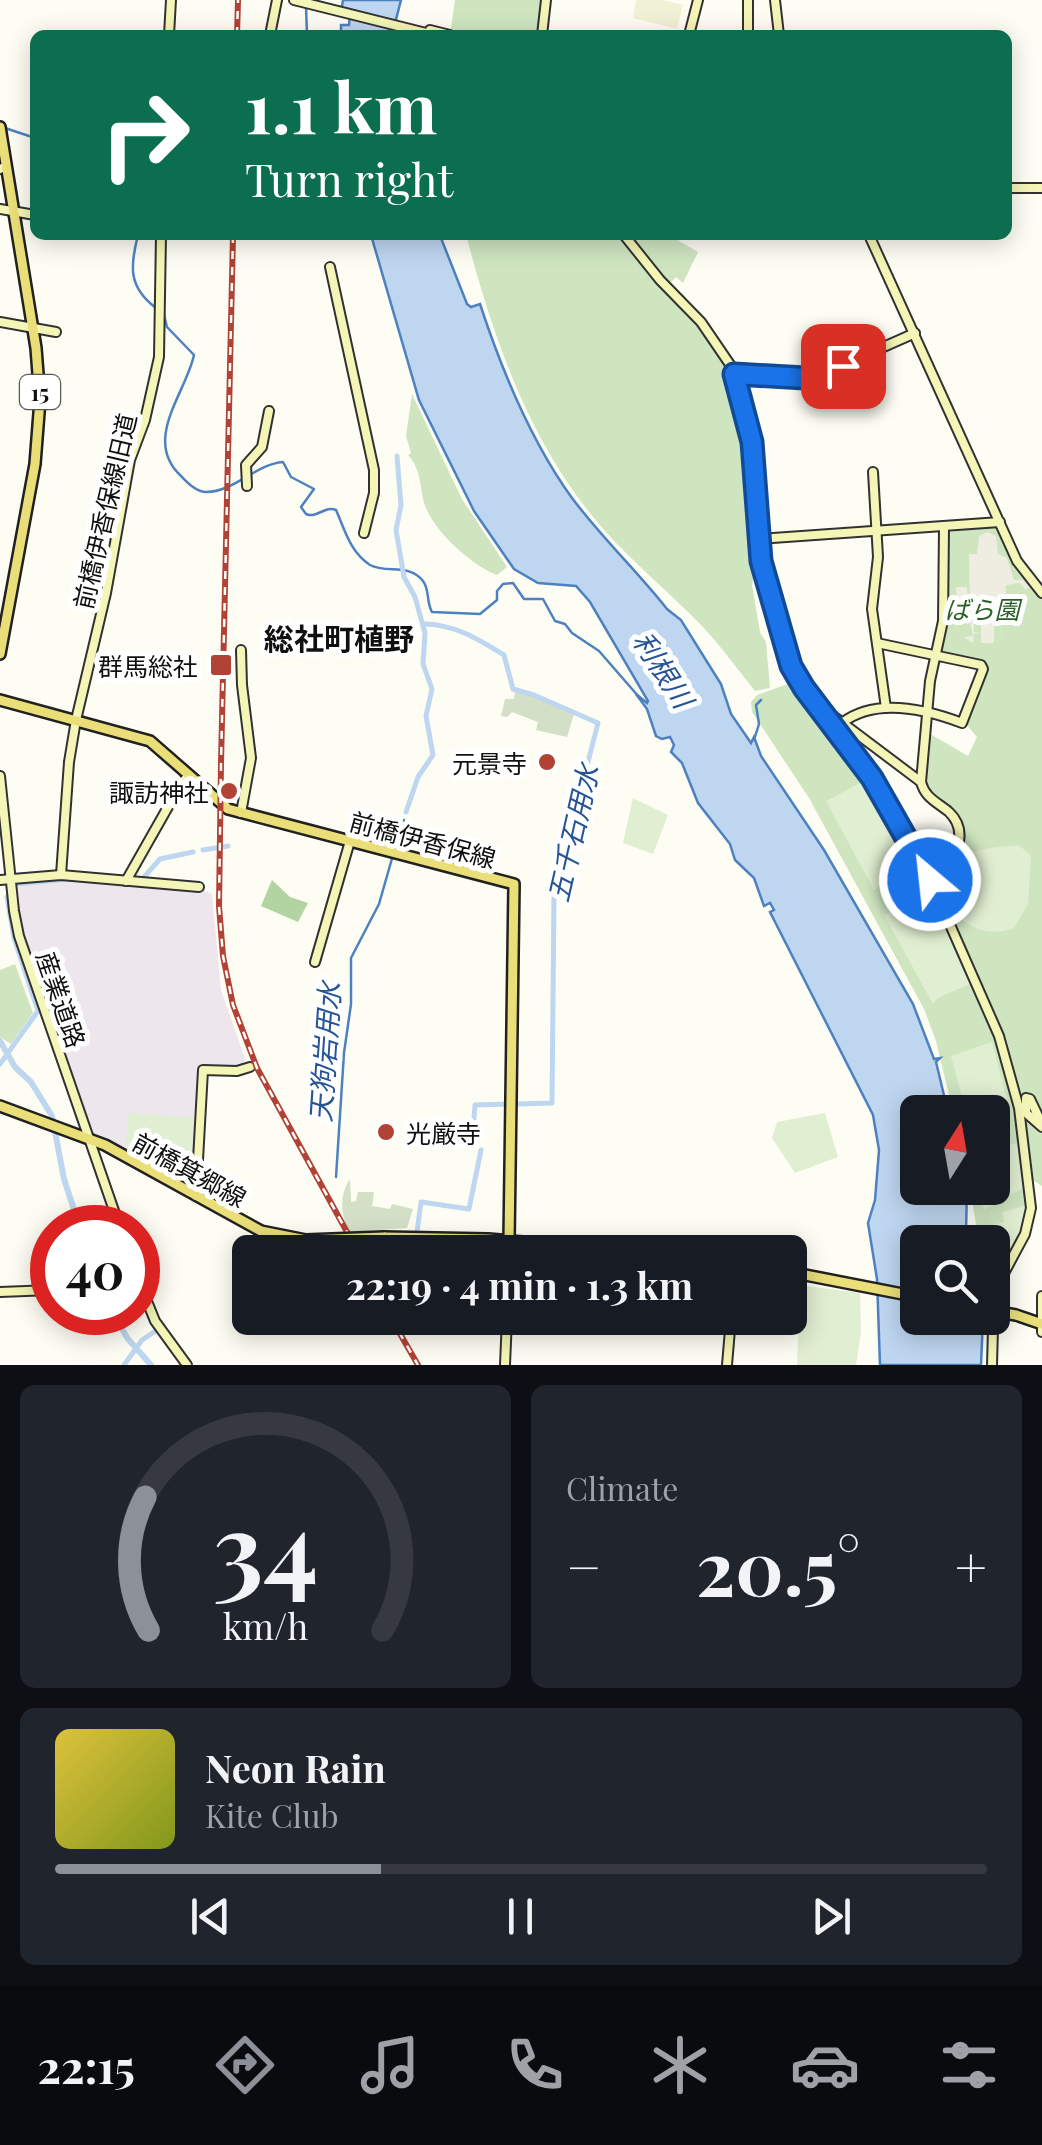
<!DOCTYPE html>
<html lang="en">
<head>
<meta charset="utf-8">
<style>
	body { margin:0; font-family:"Playfair Display","Noto Sans JP",serif; background:#20242c; color:#f1f3f6; height:100vh; display:flex; flex-direction:column; font-size:38px; white-space:nowrap }
	* { box-sizing:border-box; margin:0 }
	p { font-size:32px; color:#9ea1a6 }
	.icon { flex:none; width:55px; height:55px; fill:none; stroke:currentColor; stroke-width:2; stroke-linecap:round; stroke-linejoin:round }
	.map { position:relative; height:1365px; overflow:hidden }
	.side { display:flex; flex-direction:column; gap:20px; padding:20px; background:#0d0f14; flex:1 }
	.side>* { flex:none }
	.hud { position:absolute; left:30px; top:30px; width:982px; height:210px; border-radius:15px; box-shadow:0 5px 25px #0003; background:#0b6e4f; color:#fff; overflow:hidden }
	.needle { width:65px; rotate:11deg }
	.fabs { position:absolute; left:900px; top:1095px; display:grid; gap:20px }
	.fabs a { display:grid; place-items:center; width:110px; height:110px; border-radius:15px; background:#171b24; box-shadow:0 5px 25px #0003; font-size:50px }
	.speed { position:absolute; left:30px; top:1205px; display:flex; gap:20px; font-size:50px; font-weight:700; text-align:center }
	.speed>* { display:grid; place-content:center; width:130px; height:130px; border-radius:50%; background:#171b24; box-shadow:0 5px 25px #0003; line-height:1 }
	.speed .limit { border:15px solid #d22; background:#fff; color:#111 }
	.pin { position:absolute; display:grid; place-items:center; width:85px; height:85px; color:#fff; margin:-42px; border-radius:20px; box-shadow:0 5px 15px #0006 }
	.me { position:absolute; width:110px; margin:-55px; rotate:332deg; stroke-linejoin:round; filter:drop-shadow(0 0 8px #0008) }
	.turn { display:flex; align-items:center; gap:35px; height:210px; padding:0 50px; font-size:45px }
	.turn .icon { width:130px; height:130px; stroke-width:2.5 }
	.turn b { display:block; font-size:70px; line-height:85px }
	.big { font-size:75px; font-weight:700; line-height:1.1 }
	.side .card { flex:1; display:flex; flex-direction:column; justify-content:center; gap:15px; min-width:0; padding:0 35px; border-radius:15px; background:#20242c }
	.side .dial { align-items:center; gap:0 }
	.dial svg { height:260px; overflow:visible; fill:none; stroke:#363941; stroke-width:7; stroke-linecap:round; text-anchor:middle }
	.dial text { fill:#f1f3f6; stroke:none }
	.song { display:flex; align-items:center; gap:30px }
	.cover { width:120px; height:120px; border-radius:15px; background:linear-gradient(135deg,hsl(50 70% 55%),hsl(70 70% 35%)) }
	.played { height:10px; border-radius:5px; background:linear-gradient(90deg,#8c9099 35%,#363941 35%) }
	.keys { display:flex; justify-content:space-around; direction:ltr }
	.heat { display:flex; justify-content:space-between; align-items:center; font-size:55px; direction:ltr }
	.side .tiles { flex:1; display:grid; gap:20px; grid-template-columns:1fr 1fr }
	.card:last-child { grid-column:span 2 }
	.trip { position:absolute; left:232px; top:1235px; width:575px; height:100px; border-radius:15px; background:#171b24; box-shadow:0 5px 25px #0003; font-weight:700; line-height:100px; text-align:center }
	.dock { display:flex; height:160px; justify-content:space-around; align-items:center; background:#090b0e; color:#9ea1a6 }
	.dock .icon { width:70px; height:70px }
	.dock .active { color:#8c9099 }
	.dock b { font-size:45px; color:#f1f3f6 }
	.map>svg:first-child { display:block }
</style>
</head>
<body>
<div class="map">
<svg width="1042" height="1365" viewBox="0 0 1042 1365">
	<rect width="100%" height="100%" fill="#fefdf4"/>
	<polygon fill="#ede6ed" points="61,879 200,889 212,894 221,990 245,1059 243,1067 238,1069 203,1067 192,1189 92,1133 20,922 17,885"/>
	<polygon fill="#f0f2d6" points="636,0 662,0 683,5 677,29 633,18"/>
	<g fill="#cee5c0">
		<polygon points="455,0 543,0 540,35 450,35"/>
		<path d="M466 235H622L701 326 730 373 751 456 758 556 752 585 760 632 766 642 770 688 755 691C738 670 721 646 702 626 665 588 622 554 589 512 525 431 492 333 466 235Z"/>
		<polygon points="638,235 669,235 698,252 683,283 676,277 669,284 632,239"/>
		<path d="M412 394 462 499 507 567 497 575C470 565 429 527 423 499 420 483 420 468 408 455L411 453 406 436Z"/>
		<path d="M996 527 1000 530 1021 576 1042 599V1186L1031 1179 1011 1067 939 890 961 829C920 786 922 792 927 732L968 756 977 737 966 724 988 667 941 651 946 621 948 532Z"/>
		<polygon points="796,681 855,757 895,820 934,893 980,999 1006,1073 1017,1118 1028,1203 1026,1228 995,1283 993,1305 992,1242 979,1242 970,1188 992,1188 992,1112 953,1112 936,1041 924,1009 809,798 752,712 751,702 757,695"/>
		<polygon points="15,964 33,1013 11,1044 0,1037 0,970"/>
	</g>
	<polygon fill="#b1d4a1" points="272,880 290,897 308,903 298,922 261,906"/>
	<g fill="#d3dfc6">
		<polygon points="515,691 530,694 574,714 567,737 536,730 538,722 512,712 507,717 501,716 505,699 514,699"/>
		<path d="M350 1179 351 1202 356 1201 358 1192H374L372 1206 390 1209 392 1204 413 1209 407 1228 350 1232C340 1216 339 1195 350 1179Z"/>
	</g>
	<g fill="#e0eed1">
		<polygon points="864,781 903,849 910,869 874,890 826,801"/>
		<polygon points="633,798 668,815 653,854 623,843"/>
		<path d="M1019 845 1031 856 1028 904 1014 928C960 948 921 881 966 856 982 847 1002 847 1019 845Z"/>
		<polygon points="929,892 970,984 938,998 933,1004 884,915"/>
		<polygon points="992,1042 1010,1112 993,1116 992,1112 966,1112 951,1056"/>
		<polygon points="129,1113 193,1118 191,1181 128,1149 126,1143"/>
		<polygon points="825,1113 838,1157 795,1173 772,1138 777,1122"/>
		<polygon points="1018,1143 1023,1188 984,1210 980,1188 992,1188 993,1148"/>
		<path d="M1028 1205C1025 1231 1011 1262 993 1280L992 1242H987L984 1227 1004 1222 1002 1212Z"/>
		<polygon points="800,1285 860,1293 861,1332 856,1365 797,1365"/>
	</g>
	<polygon fill="#efede2" points="987,532 996,536 998,554 1007,558 1014,580 1023,580 1029,587 1026,590 1020,583 1006,585 1005,605 1008,606 1002,609 1002,643 1001,611 994,609 998,602 989,603 989,609 994,610 994,643 981,643 981,610 986,609 983,602 978,603 981,609 974,612 974,632 979,632 974,634 973,643 964,637 973,636 970,622 973,621 973,609 961,607 961,599 957,598 956,587 967,587 968,598 963,599 963,605 970,606 969,554 977,554 979,536"/>
	<g fill="#bed6f0" stroke="#4d81bf" stroke-width="2.5">
		<polygon points="343,0 401,0 392,35 341,35 341,25 349,25 350,14 341,12"/>
		<path d="M371 235H439L441 238 467 304 471 307 480 304C502 371 530 440 572 498 602 538 637 571 667 609L681 620 704 657 721 684 731 714 751 743 754 737 761 756 824 850 913 1004 934 1059 940 1058 936 1062 948 1112H918V1188H967L966 1233 971 1242H918V1318H983L981 1365H880L877 1279 868 1223 875 1200 879 1150 873 1115 770 912 774 910 770 903 764 906 754 878 735 860 730 844 698 803 682 763 671 752 674 745 670 737 662 739 656 736 647 709 636 694 647 703 648 701 590 602 576 586 538 583 514 569 474 511 419 400Z"/>
	</g>
	<g fill="none" stroke-linecap="round" stroke-linejoin="round">
		<g stroke="#4d81bf" stroke-width="2.5">
			<polyline points="306,6 307,35"/>
			<polyline points="5,128 35,138"/>
			<path d="M138 235C130 266 128 287 156 308"/>
			<path d="M163 311 167 327 194 355C186 393 142 440 181 476 187 482 196 492 206 492 234 492 256 464 283 462L291 477 314 489 301 507 306 514C317 519 325 505 336 510 345 530 350 552 370 565 387 574 409 563 423 581 430 590 426 602 432 612L480 614 497 600V591L503 584 513 583 524 599H543L555 621 565 624 572 633 599 651 639 697"/>
			<polyline points="754,740 759,724 756,705 761,700"/>
			<polyline points="396,847 404,820"/>
			<polyline points="336,1177 344,1053 351,1004 351,958 379,904 393,855"/>
			<polyline points="329,1234 340,1234"/>
		</g>
		<g stroke="#bed6f0" stroke-width="5">
			<polyline points="397,456 401,505 396,530 404,577 415,597 425,633 423,664 432,689 426,716 433,755 418,777 406,812"/>
			<path d="M423 624C454 624 478 639 504 655L513 689 534 695 598 723 554 894 552 1103 475 1105 472 1143"/>
			<polyline points="203,850 228,846"/>
			<polyline points="144,877 160,859 193,852"/>
			<polyline points="16,884 68,879"/>
			<polyline points="0,1064 38,1011 14,938 7,897"/>
			<polyline points="417,1232 421,1202 469,1209 481,1150"/>
			<polyline points="124,1365 142,1340 154,1332"/>
		</g>
		<g stroke="#bed6f0" stroke-width="6">
			<polyline points="0,1041 15,1067 31,1082 52,1116 64,1179 80,1228"/>
			<polyline points="112,1312 128,1339 151,1365"/>
		</g>
		<defs>
			<g id="secondary">
				<polyline points="294,0 434,35"/>
				<polyline points="775,0 779,35"/>
				<polyline points="430,30 450,35"/>
				<polyline points="169,35 171,0"/>
				<polyline points="270,35 277,0"/>
				<polyline points="542,35 546,0"/>
				<polyline points="689,35 698,0"/>
				<polyline points="748,35 748,0"/>
				<polyline points="0,169 2,168"/>
				<polyline points="1008,188 1042,188"/>
				<polyline points="0,209 35,215"/>
				<polyline points="624,235 660,280 701,322 731,366 752,442 761,561 791,666 804,688 872,778 902,826 933,886 999,1036 1019,1108 1031,1208 1025,1234 994,1292 992,1365"/>
				<polyline points="869,235 1017,561 1042,593"/>
				<polyline points="330,267 374,470 374,493 364,533"/>
				<polyline points="0,322 56,332"/>
				<polyline points="734,374 790,379 816,377 915,333"/>
				<polyline points="873,472 878,557 872,609 886,708"/>
				<polyline points="247,486 246,465 262,447 269,411"/>
				<polyline points="760,539 1000,522"/>
				<polyline points="241,650 242,685 251,758 241,813"/>
				<polyline points="795,661 808,685 832,715 921,782"/>
				<path d="M842 723C876 697 925 709 962 723L983 669 981 665 877 643"/>
				<polyline points="0,776 14,911 19,936 120,1228"/>
				<polyline points="61,875 69,762 76,720 106,593 130,460 145,420 159,357 161,235"/>
				<polyline points="0,880 61,875 199,887"/>
				<polyline points="126,881 181,784 189,775"/>
				<path d="M933 886C950 867 973 835 949 812 937 802 925 798 921 782L930 681 943 621 944 528"/>
				<polyline points="315,962 350,841"/>
				<polyline points="1042,1124 1030,1099 1026,1098 1026,1113 1042,1127"/>
				<polyline points="196,1196 203,1070 237,1071 250,1067"/>
				<polyline points="138,1279 155,1321 187,1365"/>
				<polyline points="0,1292 52,1290"/>
				<polyline points="1042,1296 1042,1332"/>
				<polyline points="505,1365 507,1318"/>
				<polyline points="727,1365 731,1318"/>
			</g>
			<g id="primary">
				<polyline points="0,127 36,348 40,400 35,464 0,654"/>
				<polyline points="0,700 150,741 228,809 514,884 509,1241"/>
				<polyline points="0,1106 105,1145 261,1231 306,1240"/>
				<polyline points="384,1237 488,1239 644,1252"/>
				<polyline points="790,1272 918,1297"/>
				<polyline points="1016,1315 1042,1324"/>
			</g>
		</defs>
		<use href="#secondary" stroke="#323232" stroke-width="12"/>
		<use href="#primary" stroke="#212121" stroke-width="14"/>
		<use href="#secondary" stroke="#f4f6b7" stroke-width="8"/>
		<use href="#primary" stroke="#e9de78" stroke-width="9"/>
		<defs>
			<g id="rail">
				<polyline points="237,35 238,0"/>
				<polyline points="233,235 221,763 219,906 223,956 233,1005 257,1068 358,1252"/>
				<polyline points="391,1318 418,1365"/>
			</g>
		</defs>
		<use href="#rail" stroke="#b14236" stroke-width="6"/>
		<use href="#rail" stroke="#fff" stroke-width="2.5" stroke-dasharray="8" stroke-linecap="butt"/>
		<defs>
			<g id="primary-bridge">
				<polyline points="306,1240 384,1237"/>
				<polyline points="992,1311 1016,1315"/>
			</g>
		</defs>
		<use href="#primary-bridge" stroke="#212121" stroke-width="14" stroke-linecap="butt"/>
		<use href="#primary-bridge" stroke="#e9de78" stroke-width="9"/>
	</g>
	<g fill="none" stroke-linecap="round" stroke-linejoin="round">
		<defs>
			<polyline id="route" points="843,366 805,378 734,374 752,442 761,561 791,666 804,688 872,778 930,880"/>
		</defs>
		<use href="#route" stroke="#114b97" stroke-width="25"/>
		<use href="#route" stroke="#1a73e8" stroke-width="18"/>
	</g>
	<g fill="#b14236" stroke="#fff" stroke-width="4">
		<rect x="209" y="653" width="24" height="24" rx="5"/>
		<circle cx="547" cy="762" r="10"/>
		<circle cx="229" cy="791" r="10"/>
		<circle cx="386" cy="1132" r="10"/>
	</g>
	<g text-anchor="middle" dominant-baseline="central" stroke-width="10" stroke-linejoin="round" paint-order="stroke">
		<rect fill="#fff" stroke="#585858" stroke-width="2.5" x="20" y="375" width="40" height="34" rx="8"/>
		<g font-size="22" font-weight="bold" fill="#101010">
			<text x="40" y="392">15</text>
		</g>
		<g font-size="25" fill="#101010" stroke="#fff">
			<text transform="translate(104 511) rotate(-77)">前橋伊香保線旧道</text>
			<text transform="translate(423 839) rotate(15)">前橋伊香保線</text>
			<text transform="translate(62 999) rotate(71)">産業道路</text>
			<text transform="translate(190 1169) rotate(29)">前橋箕郷線</text>
		</g>
		<g font-size="25" font-style="italic" fill="#2a6127" stroke="#fff">
			<text x="982" y="608">ばら園</text>
		</g>
		<g font-size="25" fill="#101010" stroke="#fff" text-anchor="end">
			<text x="198" y="665">群馬総社</text>
			<text x="527" y="762">元景寺</text>
			<text x="209" y="791">諏訪神社</text>
			<text x="406" y="1132" text-anchor="start">光厳寺</text>
		</g>
		<g font-size="28" font-style="italic" fill="#265495" stroke="#fff">
			<text transform="translate(664 669) rotate(57)">利根川</text>
			<text transform="translate(572 833) rotate(-77)">五千石用水</text>
			<text transform="translate(324 1052) rotate(-86)">天狗岩用水</text>
		</g>
		<g font-size="30" font-weight="bold" fill="#101010" stroke="#fff">
			<text x="339" y="638">総社町植野</text>
		</g>
	</g>
</svg>
<div class="fabs">
<a><svg class="needle" viewBox="-14 -14 28 28"><path d="M0-13l5 13h-10z" fill="#e53935"/><path d="M0 13l5-13h-10z" fill="#9ea1a6"/></svg></a>
<a><svg class="icon" aria-label="search" viewBox="0 0 24 24"><circle cx="10" cy="10" r="6"/><path d="M15 15l6 6"/></svg></a>
</div>
<div class="speed"><div class="limit">40</div></div>
<div class="pin" style="left:843px;top:366px;background:#d93025"><svg class="icon" aria-label="arrive" viewBox="0 0 24 24"><path d="M6 21V4h12l-3 4 3 4H6"/></svg></div>
<svg class="me" style="left:930px;top:880px" viewBox="-20 -20 40 40"><circle r="17" fill="#1a73e8" stroke="#fff" stroke-width="3"/><path d="M0-11L8 9 0 5-8 9z" fill="#fff"/></svg>
<div class="trip">22:19 · 4 min · 1.3 km</div>
<div class="hud">
<div class="turn"><svg class="icon" aria-label="right" viewBox="0 0 24 24"><path d="M7 20v-9h11M14 6l5 5-5 5"/></svg><div><b>1.1 km</b>Turn right</div></div>
</div>
</div>
<section class="side">
<div class="tiles">
<div class="card dial"><svg viewBox="0 0 100 80">
<path d="M14 69A42 42 0 1 1 86 69"/>
<path d="M14 69A42 42 0 0 1 13 28" stroke="#8c9099"/>
<text x="50" y="56" font-size="32" font-weight="700">34</text>
<text x="50" y="72" font-size="11">km/h</text>
</svg></div>
<div class="card"><p>Climate</p>
<div class="heat"><a>−</a><b class="big">20.5°</b><a>+</a></div>
</div>
<div class="card">
<div class="song"><i class="cover"></i><div><b>Neon Rain</b><p>Kite Club</p></div></div>
<div class="played"></div>
<div class="keys"><svg class="icon" aria-label="previous" viewBox="0 0 24 24"><path d="M18 5L8 12l10 7zM5 5v14"/></svg><svg class="icon" aria-label="pause" viewBox="0 0 24 24"><path d="M8 5v14M16 5v14"/></svg><svg class="icon" aria-label="next" viewBox="0 0 24 24"><path d="M6 5l10 7-10 7zM19 5v14"/></svg></div>
</div>
</div>
</section>
<nav class="dock">
<b>22:15</b>
<svg class="icon active" aria-label="directions" viewBox="0 0 24 24"><path d="M12 3l9 9-9 9-9-9zM9 14v-3h6M13 9l2 2-2 2"/></svg>
<svg class="icon" aria-label="music" viewBox="0 0 24 24"><path d="M9 18V5l10-2v13"/><circle cx="6" cy="18" r="3"/><circle cx="16" cy="16" r="3"/></svg>
<svg class="icon" aria-label="phone" viewBox="0 0 24 24"><path d="M5 4h4l2 5-3 2q2 4 5 5l2-3 5 2v4C11 20 4 13 5 4z"/></svg>
<svg class="icon" aria-label="climate" viewBox="0 0 24 24"><path d="M12 3v18M4 7l16 10M4 17L20 7"/></svg>
<svg class="icon" aria-label="car" viewBox="0 0 24 24"><path d="M5 17H2v-5l4-1 3-4h7l3 4 3 1v5h-3M9 17h6M6 11h13"/><circle cx="7" cy="17" r="2"/><circle cx="17" cy="17" r="2"/></svg>
<svg class="icon" aria-label="filters" viewBox="0 0 24 24"><path d="M4 7h16M4 17h16"/><circle cx="9" cy="7" r="2"/><circle cx="15" cy="17" r="2"/></svg>
</nav>
</body>
</html>
